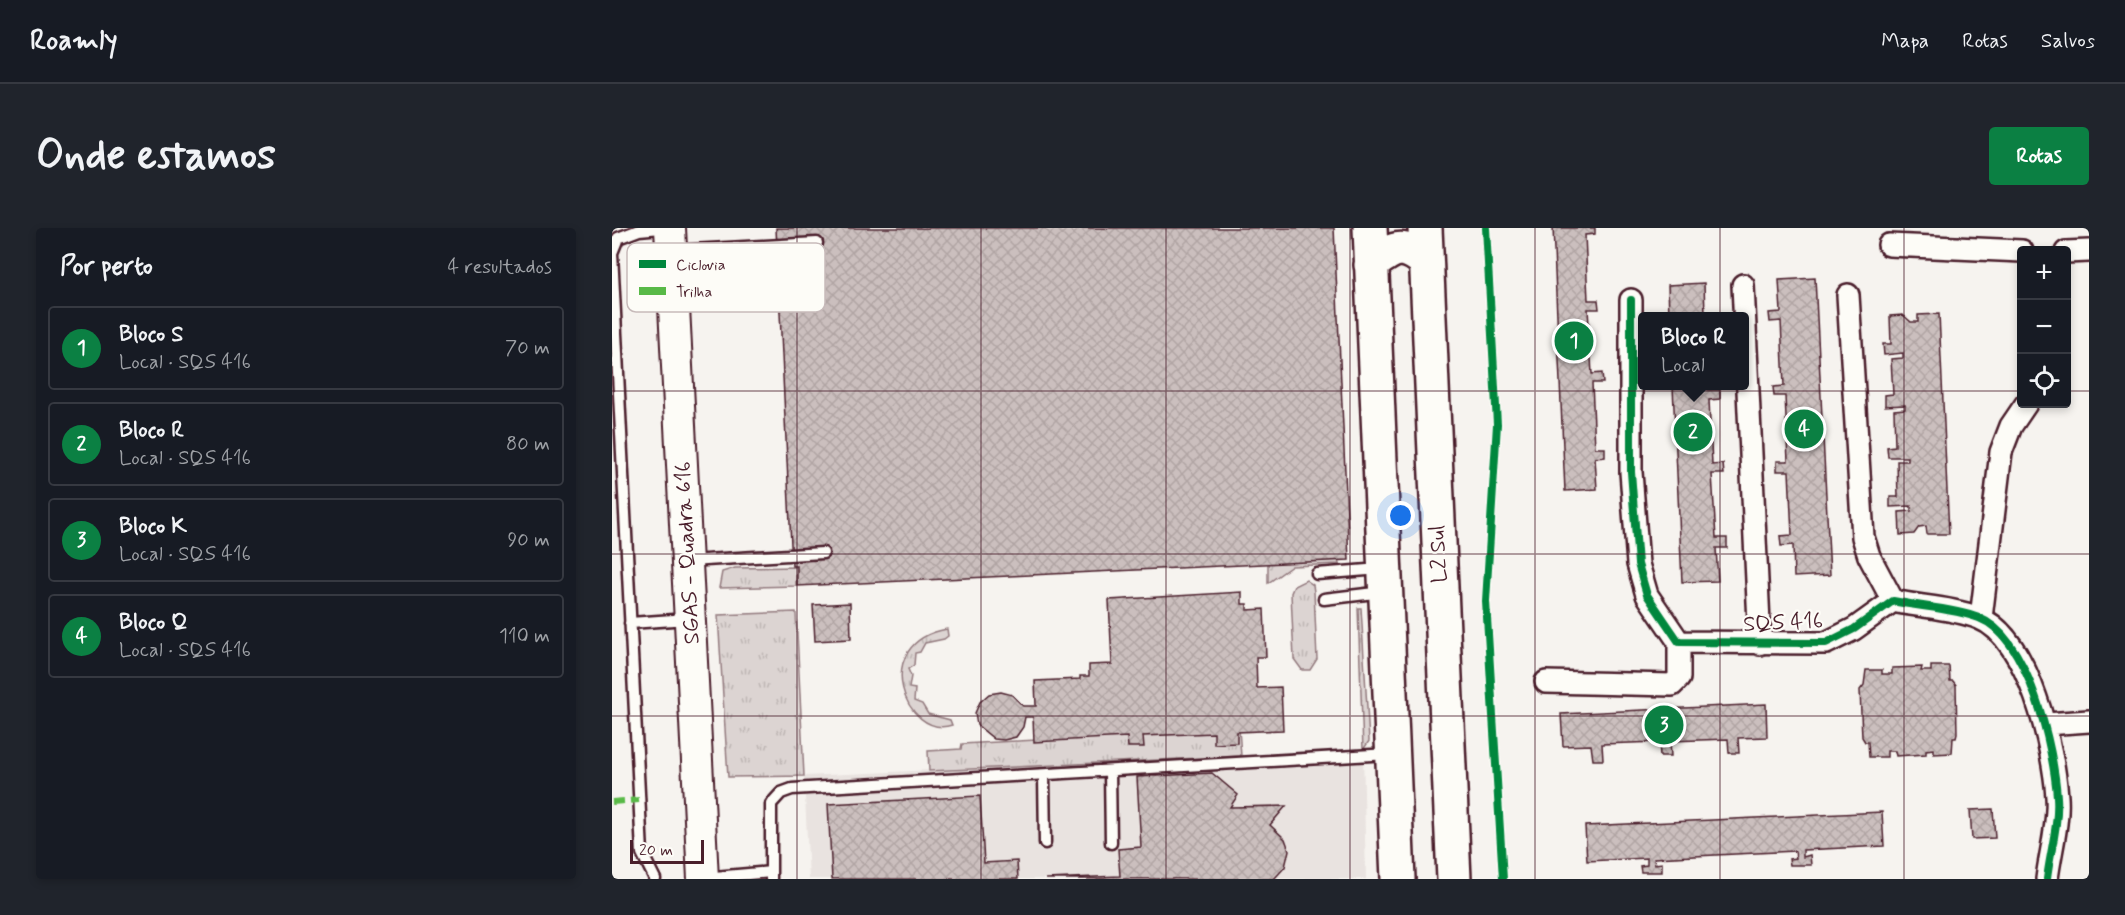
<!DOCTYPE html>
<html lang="pt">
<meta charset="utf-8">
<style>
:root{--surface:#171b24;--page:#20242c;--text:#f1f3f6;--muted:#9ea1a6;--line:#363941;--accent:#0b8043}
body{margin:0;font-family:Mynerve,sans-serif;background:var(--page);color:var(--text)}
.controls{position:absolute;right:18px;top:18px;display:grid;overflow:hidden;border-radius:6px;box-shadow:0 3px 9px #0003}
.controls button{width:54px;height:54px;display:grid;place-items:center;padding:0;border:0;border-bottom:2px solid var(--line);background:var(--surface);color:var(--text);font:30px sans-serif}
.scale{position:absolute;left:18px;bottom:15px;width:74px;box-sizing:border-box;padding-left:6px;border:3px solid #4a1f2b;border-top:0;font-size:16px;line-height:21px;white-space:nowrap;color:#4a1f2b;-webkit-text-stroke:4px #fdfcf7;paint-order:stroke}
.you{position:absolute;left:789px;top:288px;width:21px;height:21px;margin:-15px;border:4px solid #fff;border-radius:50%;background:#1a73e8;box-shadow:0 0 0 9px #1a73e833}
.badge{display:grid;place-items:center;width:39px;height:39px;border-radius:50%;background:var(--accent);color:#fff;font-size:20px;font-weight:700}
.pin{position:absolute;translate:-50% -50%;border:3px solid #fff;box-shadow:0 2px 6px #0006}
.popup{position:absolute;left:1026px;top:84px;width:111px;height:78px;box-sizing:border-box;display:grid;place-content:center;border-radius:6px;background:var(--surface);filter:drop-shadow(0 2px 4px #0005);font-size:20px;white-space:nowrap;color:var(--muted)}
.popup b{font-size:22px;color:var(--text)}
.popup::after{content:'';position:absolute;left:50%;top:100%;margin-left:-12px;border:12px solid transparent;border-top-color:var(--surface)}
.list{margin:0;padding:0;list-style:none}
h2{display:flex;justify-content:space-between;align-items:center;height:78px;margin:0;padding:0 24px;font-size:26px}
h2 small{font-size:20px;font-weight:400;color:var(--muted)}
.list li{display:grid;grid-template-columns:39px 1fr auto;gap:18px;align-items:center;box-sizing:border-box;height:84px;margin:0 12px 12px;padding:0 12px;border:2px solid var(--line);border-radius:6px}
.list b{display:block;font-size:22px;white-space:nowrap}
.list p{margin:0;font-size:20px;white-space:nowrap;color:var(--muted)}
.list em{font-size:20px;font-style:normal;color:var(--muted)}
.icon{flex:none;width:33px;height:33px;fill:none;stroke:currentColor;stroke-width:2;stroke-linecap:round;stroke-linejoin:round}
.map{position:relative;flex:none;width:1477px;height:651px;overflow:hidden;border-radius:6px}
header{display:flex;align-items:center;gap:36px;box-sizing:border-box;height:84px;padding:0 30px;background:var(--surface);border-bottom:2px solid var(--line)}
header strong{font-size:28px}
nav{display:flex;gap:33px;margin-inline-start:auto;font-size:21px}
.intro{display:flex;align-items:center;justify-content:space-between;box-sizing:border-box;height:144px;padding:0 36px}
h1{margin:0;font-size:42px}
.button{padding:15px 27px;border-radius:6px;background:var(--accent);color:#fff;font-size:21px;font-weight:700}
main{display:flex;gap:36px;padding:0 36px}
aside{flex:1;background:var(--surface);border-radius:6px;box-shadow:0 3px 9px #0003}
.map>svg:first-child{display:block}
.built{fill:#e9e3e0}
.grass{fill:url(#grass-tufts);stroke:#937a7e;stroke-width:1.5}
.building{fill:url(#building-cross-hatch);stroke:#4a1f2b;stroke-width:1.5}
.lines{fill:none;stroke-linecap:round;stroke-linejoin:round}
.lane-casing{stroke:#4a1f2b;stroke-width:15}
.street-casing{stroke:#4a1f2b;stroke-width:26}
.secondary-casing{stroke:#4a1f2b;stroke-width:34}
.primary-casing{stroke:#4a1f2b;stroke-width:38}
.lane{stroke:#fdfcf7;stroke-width:10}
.street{stroke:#fdfcf7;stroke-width:21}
.secondary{stroke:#fdfcf7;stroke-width:30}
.primary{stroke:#fdfcf7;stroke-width:33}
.quiet{stroke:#58b947;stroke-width:6;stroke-dasharray:12 6;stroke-linecap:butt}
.cycleway-casing{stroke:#fdfcf7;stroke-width:11}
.cycleway{stroke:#00873e;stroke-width:8}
.grid{fill:none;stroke:#4a1f2b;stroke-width:1.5;stroke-opacity:0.55}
.labels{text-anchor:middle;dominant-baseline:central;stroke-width:4.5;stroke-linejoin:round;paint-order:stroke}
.street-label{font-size:22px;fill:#4a1f2b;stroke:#fdfcf7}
.key{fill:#fdfcf7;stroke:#c7baba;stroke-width:1.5}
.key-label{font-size:16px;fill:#4a1f2b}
</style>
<header>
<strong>Roamly</strong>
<nav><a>Mapa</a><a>Rotas</a><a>Salvos</a></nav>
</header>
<div class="intro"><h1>Onde estamos</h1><a class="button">Rotas</a></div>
<main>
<aside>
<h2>Por perto<small>4 resultados</small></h2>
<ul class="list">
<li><span class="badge">1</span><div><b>Bloco S</b><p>Local · SQS 416</p></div><em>70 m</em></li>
<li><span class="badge">2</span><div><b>Bloco R</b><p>Local · SQS 416</p></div><em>80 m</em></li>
<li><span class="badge">3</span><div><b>Bloco K</b><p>Local · SQS 416</p></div><em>90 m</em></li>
<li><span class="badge">4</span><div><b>Bloco Q</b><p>Local · SQS 416</p></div><em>110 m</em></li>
</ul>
</aside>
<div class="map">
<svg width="1477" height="651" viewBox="0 0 1477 651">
<defs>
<pattern id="grass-tufts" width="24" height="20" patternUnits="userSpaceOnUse" patternTransform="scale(1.5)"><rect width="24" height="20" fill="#dcd4d2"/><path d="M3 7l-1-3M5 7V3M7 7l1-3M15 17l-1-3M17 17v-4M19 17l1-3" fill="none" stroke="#beb6b4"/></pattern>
<pattern id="building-cross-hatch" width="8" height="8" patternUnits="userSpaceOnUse" patternTransform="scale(1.5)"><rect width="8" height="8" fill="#cbbfbe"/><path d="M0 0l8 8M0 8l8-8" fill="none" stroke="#b0a4a3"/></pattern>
</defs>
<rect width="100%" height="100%" fill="#f6f3ef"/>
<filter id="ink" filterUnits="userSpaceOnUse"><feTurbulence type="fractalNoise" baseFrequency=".0167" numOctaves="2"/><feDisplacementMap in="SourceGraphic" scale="12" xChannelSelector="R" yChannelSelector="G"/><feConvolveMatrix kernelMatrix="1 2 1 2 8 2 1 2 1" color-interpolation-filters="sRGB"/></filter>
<g filter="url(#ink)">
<path class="built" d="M751,522L754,651H197L192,548Z"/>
<path class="grass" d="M726,331L727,336L680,338L656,355V334Z
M184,339V358L107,360L110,344L123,340Z
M694,352L701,357L702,364L705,431L698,442H690L682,431L679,365L682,358Z
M746,380H749L757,513L751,522Z
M184,384L192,548L116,549L106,387Z
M335,401L336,408L332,411L313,415L308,424L303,425L302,437L296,441L299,448L297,460L303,461L302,473L310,476L316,486L338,492L340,497C294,512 256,415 335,401Z
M627,501L629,528L317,543L316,523L349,521L350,516Z"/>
<path class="building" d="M164,0H722L737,332L185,358V338H180Z
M941,0H983V6L973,7L976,72H986L987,81H976L980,146L990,145L991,155H980L983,220H993V229L983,230L985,261L953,263Z
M1203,50L1218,347L1182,349L1181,317L1169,318L1168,308L1180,307L1177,243H1165V233H1176L1173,168H1162L1161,159L1172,158L1169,93L1158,94L1157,85L1169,84L1167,52Z
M1092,55L1093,87L1104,88H1057L1056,57Z
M1327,86L1337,306H1315L1314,298L1307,299L1302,306L1288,307L1287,284L1299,283V278L1278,279V269H1286L1285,233H1296V229H1276L1275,219L1283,218L1282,182L1293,181V177L1273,178V167L1281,166L1279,131L1291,130V125L1272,127L1271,116H1279L1278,88L1291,87L1299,94H1306V87Z
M1061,158H1096V162H1108V171L1097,172L1100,237L1111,236L1112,246H1100L1104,310H1115V320H1104L1106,353L1070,354Z
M630,364V376H635V382L652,381L654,429H644L645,460L669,459L671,502L625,504V515L602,516V505L531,508L532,519H516L515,509L422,514L421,489H413L411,499L404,509L392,512L382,511L365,497L363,485L368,474L377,466L389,464L400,467L411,478H424L423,453L468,451V448H477V437L500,436L497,372Z
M238,375L239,411L203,413L201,377Z
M1319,438H1337L1338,453H1341L1344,457L1345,506L1344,510H1341L1340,525L1322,526V521L1314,522V526L1284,528L1283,523H1275V529H1257L1256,514H1253L1250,509L1248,462L1252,457L1254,442H1270V446H1280V440L1310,439L1309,443H1319Z
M1154,476L1155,509L1126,510L1127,525H1117L1116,511L1058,513L1059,528H1048L1047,514L990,516L991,532H981L979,517L951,518L949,486Z
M600,545L626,567L618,579L674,578L658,597L673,611L677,622L673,639L662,651H434L508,648L506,621L529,619L525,549Z
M368,568L372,635L405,633L406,651H220L216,576Z
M1381,581L1383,610L1360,611L1358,582Z
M1270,584L1272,618L1191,622V629L1198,627L1199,637H1178L1177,631L1184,630L1183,623L1042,630L1043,636L1050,635V644H1029L1028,638L1035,637V630L975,633L973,598Z"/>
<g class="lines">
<defs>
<path id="lane" d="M61,23L205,15
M77,333L211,325
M705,346L768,341
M712,371L771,364
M18,395L76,391
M498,543L499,615
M432,547L433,615
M91,650L159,644
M43,651L30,625L0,25L6,10L27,2L49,0
M159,651V576L169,565L180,561L777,526"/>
<path id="street" d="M1277,17L1410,23
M1454,24L1477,23
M1131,57L1148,416
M1236,67L1251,309L1257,328L1281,373
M1019,72V244L1026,336L1035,367L1067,414L1214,415L1242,401L1281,373C1309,379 1341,380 1367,390C1417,409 1442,522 1445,569C1447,595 1438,625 1435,651
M1369,390L1389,224L1399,198L1414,176
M934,454L1060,457L1067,450V414
M1434,496L1477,493"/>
<path id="secondary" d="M58,0L91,651"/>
<path id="primary" d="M758,0L786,651
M813,0L842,651
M759,37C781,20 790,14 813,33"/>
</defs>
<use href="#lane" class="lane-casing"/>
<use href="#street" class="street-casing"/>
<use href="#secondary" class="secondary-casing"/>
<use href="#primary" class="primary-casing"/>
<use href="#lane" class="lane"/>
<use href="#street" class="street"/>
<use href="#secondary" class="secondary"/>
<use href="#primary" class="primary"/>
<path class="quiet" d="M0,574L27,572"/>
<defs>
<path id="cycleway" d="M874,0L885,196L874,373L891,651
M1019,72V244L1026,336L1035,367L1067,414L1214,415L1242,401L1281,373C1309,379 1341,380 1367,390C1417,409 1442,522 1445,569C1447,595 1438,625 1435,651"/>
</defs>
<use href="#cycleway" class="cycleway-casing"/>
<use href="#cycleway" class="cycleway"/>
</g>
</g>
<path class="grid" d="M185,0V651M369,0V651M554,0V651M738,0V651M923,0V651M1108,0V651M1292,0V651M0,163H1410M1454,163H1477M0,326H1477M0,488H1477"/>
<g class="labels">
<g class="street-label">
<text transform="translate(76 325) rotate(-93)">SGAS - Quadra 616</text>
<text transform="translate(827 326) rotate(-93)">L2 Sul</text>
<text transform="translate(1171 395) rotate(-3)">SQS 416</text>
</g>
</g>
<rect x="15" y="15" width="198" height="69" rx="9" class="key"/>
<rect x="27" y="32" width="27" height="8" fill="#00873e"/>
<rect x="27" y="59" width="27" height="8" fill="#58b947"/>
<g class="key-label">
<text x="64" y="42">Ciclovia</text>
<text x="64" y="69">Trilha</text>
</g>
</svg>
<div class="controls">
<button>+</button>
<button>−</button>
<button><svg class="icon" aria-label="locate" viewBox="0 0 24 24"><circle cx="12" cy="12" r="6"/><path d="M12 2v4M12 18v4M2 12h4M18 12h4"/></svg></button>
</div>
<div class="scale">20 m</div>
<div class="you"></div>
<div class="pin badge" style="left:962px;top:113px">1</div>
<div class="pin badge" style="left:1081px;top:204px">2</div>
<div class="popup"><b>Bloco R</b>Local</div>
<div class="pin badge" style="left:1052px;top:497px">3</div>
<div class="pin badge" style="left:1192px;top:201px">4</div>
</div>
</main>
